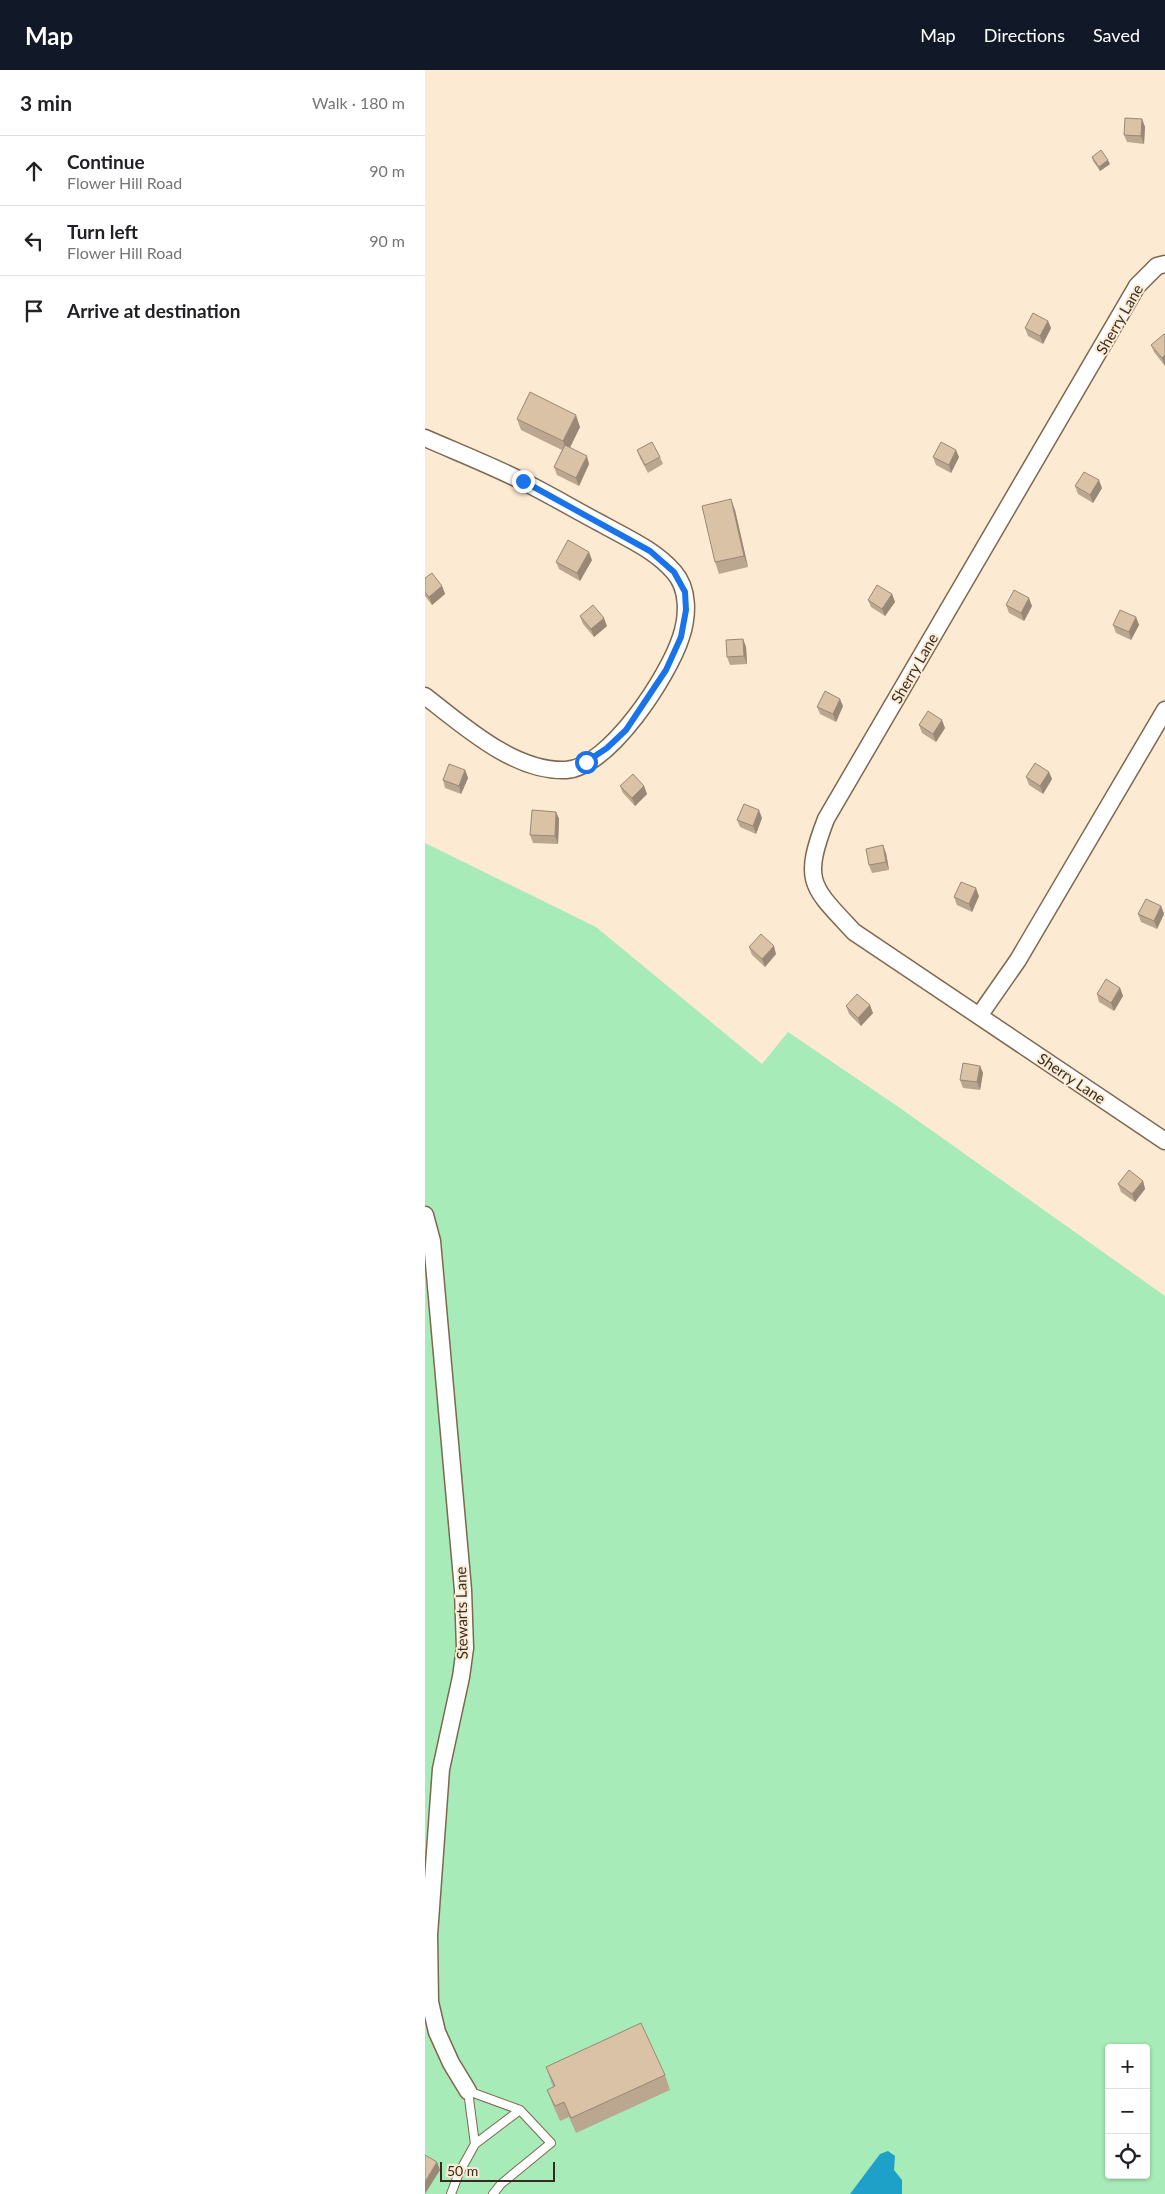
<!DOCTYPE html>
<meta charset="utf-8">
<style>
:root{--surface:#fff;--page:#f2f2f2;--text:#202124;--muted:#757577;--line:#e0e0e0;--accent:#111827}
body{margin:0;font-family:Lato,sans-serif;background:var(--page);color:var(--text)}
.controls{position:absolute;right:15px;bottom:15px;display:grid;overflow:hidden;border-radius:5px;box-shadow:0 1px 4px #0004}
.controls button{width:45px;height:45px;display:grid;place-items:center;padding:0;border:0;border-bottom:1px solid var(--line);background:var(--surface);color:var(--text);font:25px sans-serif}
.scale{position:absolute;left:15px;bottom:12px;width:115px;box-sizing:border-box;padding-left:5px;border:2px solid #352c21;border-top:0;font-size:14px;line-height:18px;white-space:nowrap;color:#352c21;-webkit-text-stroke:4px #fdead3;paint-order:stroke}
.stop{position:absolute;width:15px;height:15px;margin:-11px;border:4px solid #1a73e8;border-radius:50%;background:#fff}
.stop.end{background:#1a73e8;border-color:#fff;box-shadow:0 1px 5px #0008}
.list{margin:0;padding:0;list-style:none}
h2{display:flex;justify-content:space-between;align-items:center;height:65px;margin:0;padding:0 20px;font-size:21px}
h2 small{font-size:16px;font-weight:400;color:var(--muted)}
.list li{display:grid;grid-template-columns:32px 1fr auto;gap:15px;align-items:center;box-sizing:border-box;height:70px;padding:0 20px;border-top:1px solid var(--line)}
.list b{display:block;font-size:19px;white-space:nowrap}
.list p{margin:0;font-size:16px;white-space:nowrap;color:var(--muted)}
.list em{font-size:16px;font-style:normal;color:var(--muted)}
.icon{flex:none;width:28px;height:28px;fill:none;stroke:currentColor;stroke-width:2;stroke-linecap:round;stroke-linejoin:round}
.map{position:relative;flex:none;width:740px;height:2124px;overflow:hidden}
header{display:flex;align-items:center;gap:30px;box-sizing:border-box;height:70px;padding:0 25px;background:var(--accent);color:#fff}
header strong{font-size:24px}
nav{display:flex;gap:28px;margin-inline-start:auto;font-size:18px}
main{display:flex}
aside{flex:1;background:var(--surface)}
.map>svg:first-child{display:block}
.green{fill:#a6ebb8;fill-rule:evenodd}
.water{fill:#1ea1c9}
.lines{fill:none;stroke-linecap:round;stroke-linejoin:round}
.lane-casing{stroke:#7d684f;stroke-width:10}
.street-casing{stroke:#7d684f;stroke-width:19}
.lane{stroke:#fff;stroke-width:8}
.street{stroke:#fff;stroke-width:16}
.wall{fill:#bba790}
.shaded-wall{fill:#998875}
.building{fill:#dac2a7;stroke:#998875}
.route{stroke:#1a73e8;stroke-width:6}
.labels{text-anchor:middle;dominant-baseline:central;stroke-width:4;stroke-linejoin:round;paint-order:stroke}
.street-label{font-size:15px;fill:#352c21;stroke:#fdead3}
</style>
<header>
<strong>Map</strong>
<nav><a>Map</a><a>Directions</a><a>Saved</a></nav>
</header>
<main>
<aside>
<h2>3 min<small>Walk · 180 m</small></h2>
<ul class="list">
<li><svg class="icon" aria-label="ahead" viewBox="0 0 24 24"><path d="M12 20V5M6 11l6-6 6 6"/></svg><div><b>Continue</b><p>Flower Hill Road</p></div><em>90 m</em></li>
<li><svg class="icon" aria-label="left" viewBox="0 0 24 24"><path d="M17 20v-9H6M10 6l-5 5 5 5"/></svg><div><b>Turn left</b><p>Flower Hill Road</p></div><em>90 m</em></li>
<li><svg class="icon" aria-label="arrive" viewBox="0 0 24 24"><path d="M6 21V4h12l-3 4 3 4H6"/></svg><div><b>Arrive at destination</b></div></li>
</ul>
</aside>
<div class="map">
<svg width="740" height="2124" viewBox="0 0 740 2124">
<rect width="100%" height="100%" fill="#fdead3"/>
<path class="green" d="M0,773L171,857L337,994L363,962L475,1038L740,1226V2124H0ZM684,1978H721V2105H684Z"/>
<path class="water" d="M463,2081L470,2086L469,2100L477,2110V2124H425L455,2084Z"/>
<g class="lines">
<defs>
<path id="lane" d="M50,2074L95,2040
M26,2124L34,2103L50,2074L43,2021L95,2040L126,2073L76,2114L68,2124"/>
<path id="street" d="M740,194L732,196L712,216L401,749C377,812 386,816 429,862L740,1071
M0,368C32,382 65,395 97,411C124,424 150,440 177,454C202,468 230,480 249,502C264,519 263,546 256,567C244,605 185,697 141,700C89,702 39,656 0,626
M554,946L593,890L740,640
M0,1145L7,1171L38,1520L40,1578L36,1607L16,1699L4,1865L5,1932L12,1962L26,1993L43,2021"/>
</defs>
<use href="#lane" class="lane-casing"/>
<use href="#street" class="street-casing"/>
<use href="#lane" class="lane"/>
<use href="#street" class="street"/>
</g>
<path class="wall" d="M717,49L720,57L719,74L702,72L699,65Z
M667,87L685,94L675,101L668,91Z
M623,251L626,258L618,274L603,266L600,258Z
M740,265V296L729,282L726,275Z
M92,349L155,357L145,378L164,394L154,416L132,405L129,397L137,380L96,360Z
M212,380L235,387L238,394L223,403L215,388Z
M508,387H534L526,403L511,395Z
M650,416L677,418L668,433L653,424Z
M310,440L323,497L294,504L290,492Z
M167,490L155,511L134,499L131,492Z
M0,508L17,516L20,524L7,535L0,526Z
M467,524L470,532L460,546L446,537L443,530Z
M581,535L607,536L599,551L584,543Z
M155,546L182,556L169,567L158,554Z
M711,547L714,555L706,570L691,563L688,555Z
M318,569L321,577L322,594L305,595L302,587Z
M418,636L411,652L395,644L392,637Z
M494,655L520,658L511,672L497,663Z
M40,700L43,708L36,724L20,718L18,710Z
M624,702L627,709L618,724L604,715L601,707Z
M195,716H219L222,724L210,736L198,723Z
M131,742L134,749L133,774L108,773L105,765Z
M337,748L331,764L315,757L312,750Z
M461,783L464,800L447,803L444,795Z
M554,826L547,842L532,835L529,827Z
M736,836L739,844L732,859L716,852L713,844Z
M324,877L351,884L340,897L327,885Z
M695,918L698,926L689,941L674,932L672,924Z
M421,936L448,943L436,956L424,944Z
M555,996L558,1003L555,1020L538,1018L535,1010Z
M718,1111L720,1119L710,1132L696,1122L693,1114Z
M121,1997L240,2005L245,2020L151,2063L144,2047L135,2051L128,2035L122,2020L128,2017Z"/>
<path class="shaded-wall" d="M717,49L720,57L719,74L716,66Z
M683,90L685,94L675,101L674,97Z
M623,251L626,258L618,274L615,266Z
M740,285V296L737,288Z
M151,345L155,357L142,383L138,371Z
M531,380L534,387L526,403L524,395Z
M162,386L164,394L154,416L151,408Z
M674,410L677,418L668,433L665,425Z
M306,429L310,440L323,497L319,486Z
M164,482L167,490L155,511L152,503Z
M17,516L20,524L7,535L4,527Z
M467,524L470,532L460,546L457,539Z
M604,528L607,536L599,551L596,543Z
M711,547L714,555L706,570L704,562Z
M179,548L182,556L169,567L166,559Z
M318,569L321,577L322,594L319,586Z
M415,629L418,636L411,652L408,644Z
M517,650L520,658L511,672L508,664Z
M40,700L43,708L36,724L34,716Z
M624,702L627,709L618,724L615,716Z
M219,716L222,724L210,736L207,728Z
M334,740L337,748L331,764L328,756Z
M131,742L134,749L133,774L130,766Z
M458,775L461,783L464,800L461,792Z
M551,818L554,826L547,842L544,834Z
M736,836L739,844L732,859L729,851Z
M349,876L351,884L340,897L337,889Z
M695,918L698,926L689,941L686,933Z
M445,935L448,943L436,956L433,948Z
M555,996L558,1003L555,1020L552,1012Z
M718,1111L720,1119L710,1132L707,1124Z
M12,2092L15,2100L0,2124V2112Z"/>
<path class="building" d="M700,48L717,49L716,66L699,65Z
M676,80L683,90L674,97L667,87Z
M608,243L623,251L615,266L600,258Z
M739,264L740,265V285L737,288L726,275Z
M105,322L151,345L138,371L92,349Z
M227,372L235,387L220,395L212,380Z
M516,372L531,380L524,395L508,387Z
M140,375L162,386L151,408L129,397Z
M659,402L674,410L665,425L650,416Z
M306,429L319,486L290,492L277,436Z
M143,470L164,482L152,503L131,492Z
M7,503L17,516L4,527L0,522V508Z
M452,515L467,524L457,539L443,530Z
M589,520L604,528L596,543L581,535Z
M168,535L179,548L166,559L155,546Z
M695,540L711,547L704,562L688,555Z
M318,569L319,586L302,587L301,570Z
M400,621L415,629L408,644L392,637Z
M503,641L517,650L508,664L494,655Z
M610,693L624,702L615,716L601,707Z
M24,694L40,700L34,716L18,710Z
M208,704L219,716L207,728L195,716Z
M319,734L334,740L328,756L312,750Z
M107,740L131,742L130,766L105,765Z
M458,775L461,792L444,795L441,779Z
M536,812L551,818L544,834L529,827Z
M721,829L736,836L729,851L713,844Z
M336,864L349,876L337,889L324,877Z
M681,909L695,918L686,933L672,924Z
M432,924L445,935L433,948L421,936Z
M538,993L555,996L552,1012L535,1010Z
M704,1100L718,1111L707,1124L693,1114Z
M216,1953L240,2005L146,2048L139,2032L130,2036L122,2020L130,2016L121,1997Z
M0,2085L12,2092L0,2112Z"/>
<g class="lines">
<path class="route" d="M98,411L225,481L249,502L260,522L261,540L256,567L241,600L201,660L182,678L161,692"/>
</g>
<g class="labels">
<g class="street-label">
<text transform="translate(694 249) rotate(-60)">Sherry Lane</text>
<text transform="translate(489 598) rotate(-60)">Sherry Lane</text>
<text transform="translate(647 1008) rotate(34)">Sherry Lane</text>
<text transform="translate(36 1543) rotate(-91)">Stewarts Lane</text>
</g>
</g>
</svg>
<div class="controls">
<button>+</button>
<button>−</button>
<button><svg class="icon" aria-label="locate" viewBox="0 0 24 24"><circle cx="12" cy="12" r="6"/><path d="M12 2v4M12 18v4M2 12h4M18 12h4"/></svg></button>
</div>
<div class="scale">50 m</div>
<div class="stop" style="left:161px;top:692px"></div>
<div class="stop end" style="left:98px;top:411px"></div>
</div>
</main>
